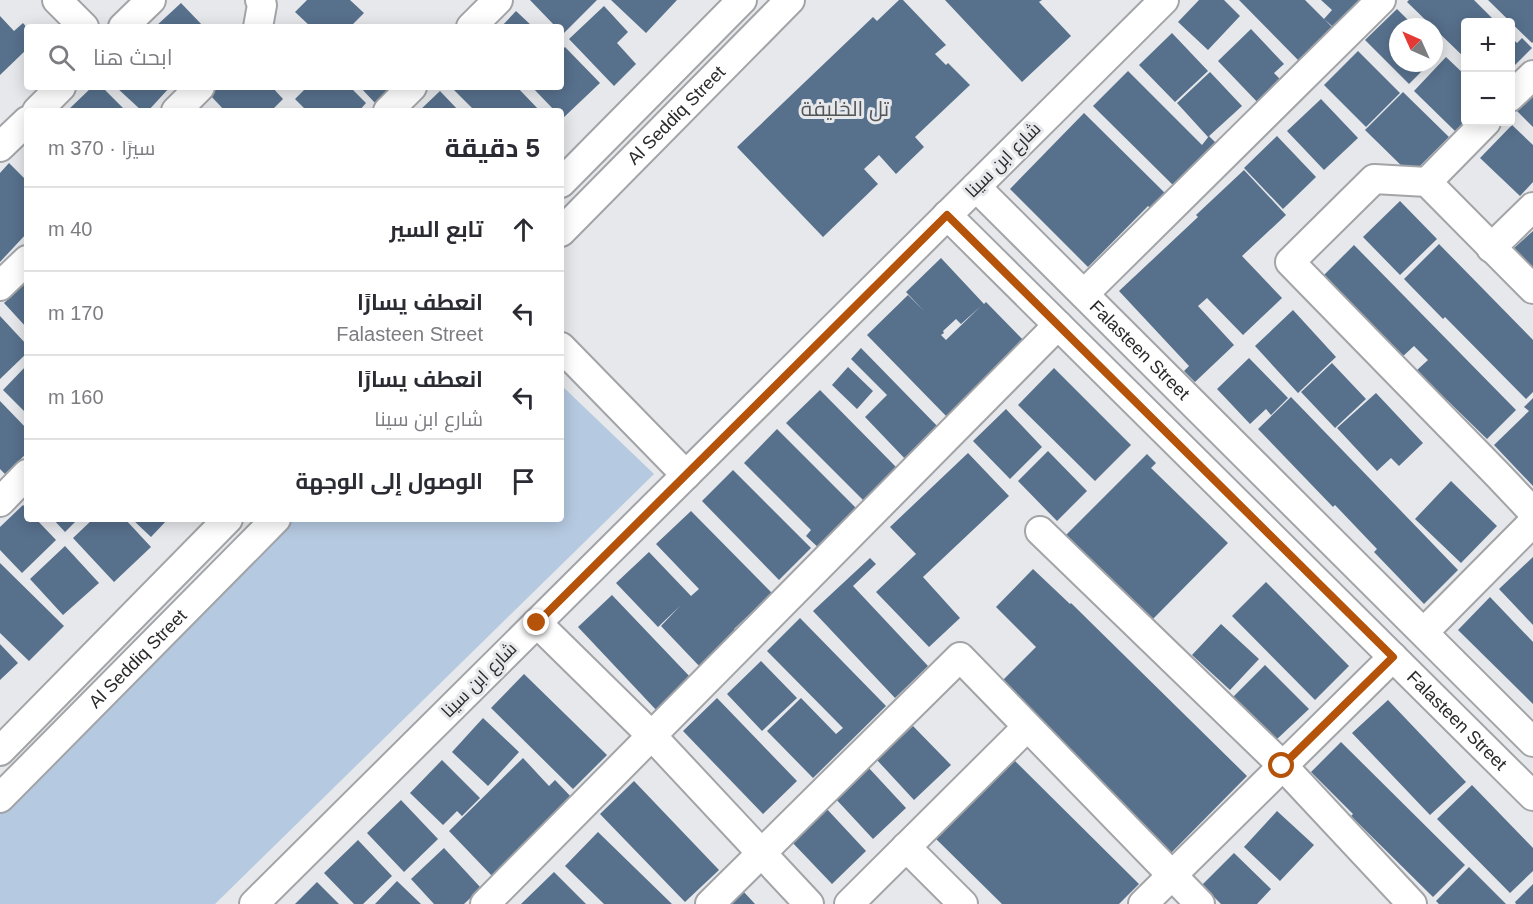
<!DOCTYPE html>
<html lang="ar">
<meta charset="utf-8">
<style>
:root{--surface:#fff;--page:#f2f2f3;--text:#2b2b33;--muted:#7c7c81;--line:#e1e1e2}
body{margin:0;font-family:Helvetica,Cairo,sans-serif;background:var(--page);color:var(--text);direction:rtl}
.controls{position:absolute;right:18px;top:18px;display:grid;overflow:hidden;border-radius:6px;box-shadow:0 3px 15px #0003}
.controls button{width:54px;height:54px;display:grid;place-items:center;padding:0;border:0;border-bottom:2px solid var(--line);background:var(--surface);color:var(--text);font:30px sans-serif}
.compass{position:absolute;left:1389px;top:18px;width:54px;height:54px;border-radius:50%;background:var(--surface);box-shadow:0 3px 15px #0003;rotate:315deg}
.stop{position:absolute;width:18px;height:18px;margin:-14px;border:4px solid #b45309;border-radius:50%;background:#fff}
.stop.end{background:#b45309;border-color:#fff;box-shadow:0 2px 6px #0008}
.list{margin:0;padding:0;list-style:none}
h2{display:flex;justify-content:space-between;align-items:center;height:78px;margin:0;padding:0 24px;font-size:26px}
h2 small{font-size:20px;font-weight:400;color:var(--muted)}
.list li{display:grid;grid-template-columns:39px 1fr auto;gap:18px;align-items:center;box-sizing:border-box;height:84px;padding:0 24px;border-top:2px solid var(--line)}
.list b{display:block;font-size:22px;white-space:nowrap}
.list p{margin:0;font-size:20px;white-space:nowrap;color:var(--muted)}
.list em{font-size:20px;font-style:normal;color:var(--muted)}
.icon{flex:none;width:33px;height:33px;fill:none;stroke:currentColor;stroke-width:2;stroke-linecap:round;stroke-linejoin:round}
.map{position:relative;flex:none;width:1533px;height:904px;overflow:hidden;direction:ltr}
.search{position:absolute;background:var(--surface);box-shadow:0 3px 15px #0003;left:24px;top:24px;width:540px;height:66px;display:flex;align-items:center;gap:15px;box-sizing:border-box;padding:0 21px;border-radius:6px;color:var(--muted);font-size:22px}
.panel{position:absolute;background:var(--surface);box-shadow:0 3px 15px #0003;left:24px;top:108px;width:540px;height:414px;border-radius:6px;direction:rtl}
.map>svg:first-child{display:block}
.green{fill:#b5c9e0}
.building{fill:#57708c;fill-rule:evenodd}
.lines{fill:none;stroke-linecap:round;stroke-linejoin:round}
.street-casing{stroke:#a2a4a7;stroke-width:32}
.street{stroke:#fff;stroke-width:28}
.route{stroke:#b45309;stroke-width:8}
.labels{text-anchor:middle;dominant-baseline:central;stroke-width:6;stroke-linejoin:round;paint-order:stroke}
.street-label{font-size:18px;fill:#2a2a2b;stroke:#e6e8eb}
.quarter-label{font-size:21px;fill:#535557;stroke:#e6e8eb}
</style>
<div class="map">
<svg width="1533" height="904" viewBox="0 0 1533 904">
<rect width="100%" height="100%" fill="#e6e8eb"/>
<path class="green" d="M561,385L654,474L215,904H0V798L276,519H561Z"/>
<path class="building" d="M307,0H350L364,13L350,27H311L295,12Z
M530,0H597L563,34L561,32V27H556Z
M611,0H677L646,33Z
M899,0H903L946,45L935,54L946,65L948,63L970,85L915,137L924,147L896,174L879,155L864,169L878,184L823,237L737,147L873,17L877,21Z
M945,0H1042L1039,2L1071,36L1022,82Z
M1199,0H1224L1240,16L1208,50L1178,22Z
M1239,0H1305L1334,29L1300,62Z
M1321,0H1371L1340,33L1324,19L1332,10Z
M1409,0H1474L1496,22H1466V59L1407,2Z
M1488,0H1533V42L1532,43Z
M181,3L204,27H155Z
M604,6L628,32L617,43L636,64L614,86L569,39Z
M1397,9L1415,27H1398V63H1430L1409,84L1365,40Z
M516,11L533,27H501Z
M0,16L14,31L23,23L27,28V49L0,75Z
M1251,29L1284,64L1274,73L1285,84L1262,107L1218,61Z
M1172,33L1208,71L1175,102L1139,65Z
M1510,36L1517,43L1522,38L1532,48L1510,70Z
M565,47L600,83L562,119L561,118V111H555L532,87H561V51Z
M1358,51L1400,93L1366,127L1324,85Z
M1446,57L1466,76V120L1455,131L1414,91Z
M1128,71L1202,145L1209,136L1222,149L1180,192L1093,106Z
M1210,72L1242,106L1208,137L1177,103Z
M92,87H102L126,111H67Z
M116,87H170L148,111H142Z
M218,87H272L283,99L271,111H225L210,95Z
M307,87H350L366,103L359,111H307L295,99Z
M360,87H394L376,104Z
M451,87H517L540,111H475Z
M440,91L459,111H419Z
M1403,92L1449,137L1411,175L1365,130Z
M1533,96V127L1517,111Z
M1321,99L1358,138L1324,170L1287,131Z
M1084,113L1172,200L1157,215L1148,206L1088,267L1010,189Z
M1512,125L1533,145V182L1520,196L1480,158Z
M1277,136L1316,177L1283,209L1244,168Z
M9,163L27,181V233L0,262V173Z
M1244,170L1286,215L1242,256L1282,298L1243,335L1207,298L1198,306L1234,345L1195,382L1184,371L1189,366L1119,291L1198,217L1196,215Z
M1400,201L1437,239L1400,275L1363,237Z
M1533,231V271L1513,249Z
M1439,244L1533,340V392L1526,399L1445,317L1443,319L1404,279Z
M1354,245L1516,410L1487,439L1447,400L1446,401L1416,371L1428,360L1414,346L1401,358L1322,277Z
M941,258L984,304L986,302L1030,347L948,418L867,335L908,295L924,311L906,292ZM981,306L946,340L941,335L944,333L943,331L956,319L961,324Z
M27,282V328L4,303Z
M1293,310L1336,357L1298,393L1255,346Z
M0,316L27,345V353L0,379Z
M861,348L942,431L909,463L865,417L887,395L851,359Z
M1249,358L1288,398L1271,415L1266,409L1250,424L1217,389Z
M1332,363L1366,399L1335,428L1301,392Z
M27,365V414L3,390Z
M848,367L873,391L857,409L832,385Z
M1054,368L1131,445L1095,481L1018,405Z
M820,390L896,467L863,500L786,423Z
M1376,393L1423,443L1399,466L1391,458L1377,471L1337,428Z
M1291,397L1458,570L1424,604L1374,552L1377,549L1335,505L1333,507L1258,429Z
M1533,398V486L1494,445L1529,411L1524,407Z
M0,401L27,429V453L5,474L0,469Z
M1006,409L1042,447L1010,479L973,441Z
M777,429L860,512L822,551L806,536L811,530L744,463Z
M1048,451L1087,491L1057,521L1018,481Z
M968,453L1009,496L923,577L960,618L929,647L876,592L916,554L890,527Z
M1147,454L1156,463L1151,468L1228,543L1152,620L1066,535Z
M733,470L811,548L779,580L702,501Z
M1451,481L1497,526L1461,563L1415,519Z
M23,505L27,509V519H36L56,540L22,573L0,550V527Z
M691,511L772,593L734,629L739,634L702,669L661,626L680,606L658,627L616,583L649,552L691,596L699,589L656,544Z
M53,519H78L65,532Z
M93,519H125L151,547L114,582L73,538Z
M132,519H168L151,537Z
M65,546L99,583L63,615L30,579Z
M1533,557V625L1499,589Z
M870,558L876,564L853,586L928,666L895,698L813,611Z
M0,563L64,626L29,661L0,633Z
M1033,569L1070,604L1071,603L1247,776L1171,853L999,684L1036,647L996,607Z
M1266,582L1349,666L1315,700L1232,616Z
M612,595L693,680L659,713L578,627Z
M1490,597L1533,642V704L1458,630Z
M800,618L886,706L813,778L767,731L801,698L836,734L843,728L767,651Z
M1221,624L1259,659L1230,690L1192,655Z
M0,644L18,663L0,680Z
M761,661L797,698L762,731L727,694Z
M1265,665L1309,709L1276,740L1233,697Z
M524,674L607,755L573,789L491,708Z
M717,698L797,781L763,814L683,731Z
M1388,700L1466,782L1430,815L1352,733Z
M483,718L519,752L488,786L452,752Z
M913,726L951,765L914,800L877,760Z
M1341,742L1465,865L1433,897L1351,816L1353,814L1311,772Z
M1010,756L1139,884L1119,904H1002L931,834Z
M523,758L549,786L555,780L574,800L493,877L449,831Z
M442,760L480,798L462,816L457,811L443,825L410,793Z
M867,766L906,808L873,839L834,797Z
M634,781L719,870L685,902L600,814Z
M1472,785L1533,848V871L1510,893L1437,819Z
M401,800L438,839L404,872L367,833Z
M825,807L866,851L832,884L790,840Z
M1277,811L1314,845L1280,881L1244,847Z
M598,832L672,904H604L565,866Z
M358,840L392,876L363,904H354L324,873Z
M444,848L481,888L464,904H434L411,879Z
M1234,853L1271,889L1257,904H1221L1202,885Z
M1469,867L1506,904H1439L1436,901Z
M554,872L586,904H521Z
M397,881L421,904H375Z
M317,882L339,904H295Z
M1533,884V904H1516L1515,902Z
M743,891L755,904H730Z"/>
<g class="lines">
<defs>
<g id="street">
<path d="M57,0L84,27"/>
<path d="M123,27L151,0"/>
<path d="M258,27L262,5L260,0"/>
<path d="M471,27L498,0"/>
<path d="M1510,97L1533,75"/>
<path d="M37,111L61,87"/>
<path d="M176,111L200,87"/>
<path d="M388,111L412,87"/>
<path d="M0,147L27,121"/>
<path d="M1427,182L1486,122"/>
<path d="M561,183L742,0"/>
<path id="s1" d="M976,187L1533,742"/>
<path id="s2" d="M947,215L1533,796"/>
<path id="s3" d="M561,232L790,0"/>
<path d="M1491,248L1533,207"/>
<path d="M0,286L27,260"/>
<path d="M1533,289L1427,182L1374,179L1290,262L1497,474L1533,512"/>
<path d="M1084,294L1381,0"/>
<path d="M561,347L686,475"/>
<path d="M0,502L27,474"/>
<path d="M1040,531L1283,766L1412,904"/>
<path d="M537,623L652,736L809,904"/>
<path d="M1424,632L1533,522"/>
<path d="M0,751L228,519"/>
<path id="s4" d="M0,798L276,519"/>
<path d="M906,847L963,904"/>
<path d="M254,904L1164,0"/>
<path d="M485,904L1058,325"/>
<path d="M710,904L960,657L1200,904"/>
<path d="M849,904L1027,727"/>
<path d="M1143,904L1393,657"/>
</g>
</defs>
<use href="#street" class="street-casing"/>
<use href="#street" class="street"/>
</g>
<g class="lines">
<path class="route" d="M537,623L947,215L1393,657L1282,766"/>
</g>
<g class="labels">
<g class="street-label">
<text stroke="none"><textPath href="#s3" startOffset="164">Al Seddiq Street</textPath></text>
<text transform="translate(1003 160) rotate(-45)">شارع ابن سينا</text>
<text stroke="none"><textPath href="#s1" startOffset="231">Falasteen Street</textPath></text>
<text stroke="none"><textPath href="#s4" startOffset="196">Al Seddiq Street</textPath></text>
<text transform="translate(479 680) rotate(-45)">شارع ابن سينا</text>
<text stroke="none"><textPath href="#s2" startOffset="718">Falasteen Street</textPath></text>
</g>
<g class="quarter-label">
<text x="845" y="108">تل الخليفة</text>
</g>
</g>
</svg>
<div class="controls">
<button>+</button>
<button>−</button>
</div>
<svg class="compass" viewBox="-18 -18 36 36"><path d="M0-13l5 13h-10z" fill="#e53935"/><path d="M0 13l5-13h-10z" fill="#7c7c81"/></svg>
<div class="stop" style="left:1282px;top:766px"></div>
<div class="stop end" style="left:537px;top:623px"></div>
<div class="search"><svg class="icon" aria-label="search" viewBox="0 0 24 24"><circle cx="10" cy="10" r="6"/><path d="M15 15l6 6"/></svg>ابحث هنا</div>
<section class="panel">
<h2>5 دقيقة<small>سيرًا · 370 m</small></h2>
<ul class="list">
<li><svg class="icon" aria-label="ahead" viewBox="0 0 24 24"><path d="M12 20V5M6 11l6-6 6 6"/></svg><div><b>تابع السير</b></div><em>40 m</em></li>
<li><svg class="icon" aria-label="left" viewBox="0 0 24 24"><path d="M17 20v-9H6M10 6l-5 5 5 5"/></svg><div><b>انعطف يسارًا</b><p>Falasteen Street</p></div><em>170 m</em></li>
<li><svg class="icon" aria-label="left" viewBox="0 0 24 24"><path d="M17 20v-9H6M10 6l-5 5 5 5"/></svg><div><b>انعطف يسارًا</b><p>شارع ابن سينا</p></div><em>160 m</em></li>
<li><svg class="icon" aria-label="arrive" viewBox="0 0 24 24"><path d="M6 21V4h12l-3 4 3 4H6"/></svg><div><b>الوصول إلى الوجهة</b></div></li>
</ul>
</section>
</div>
